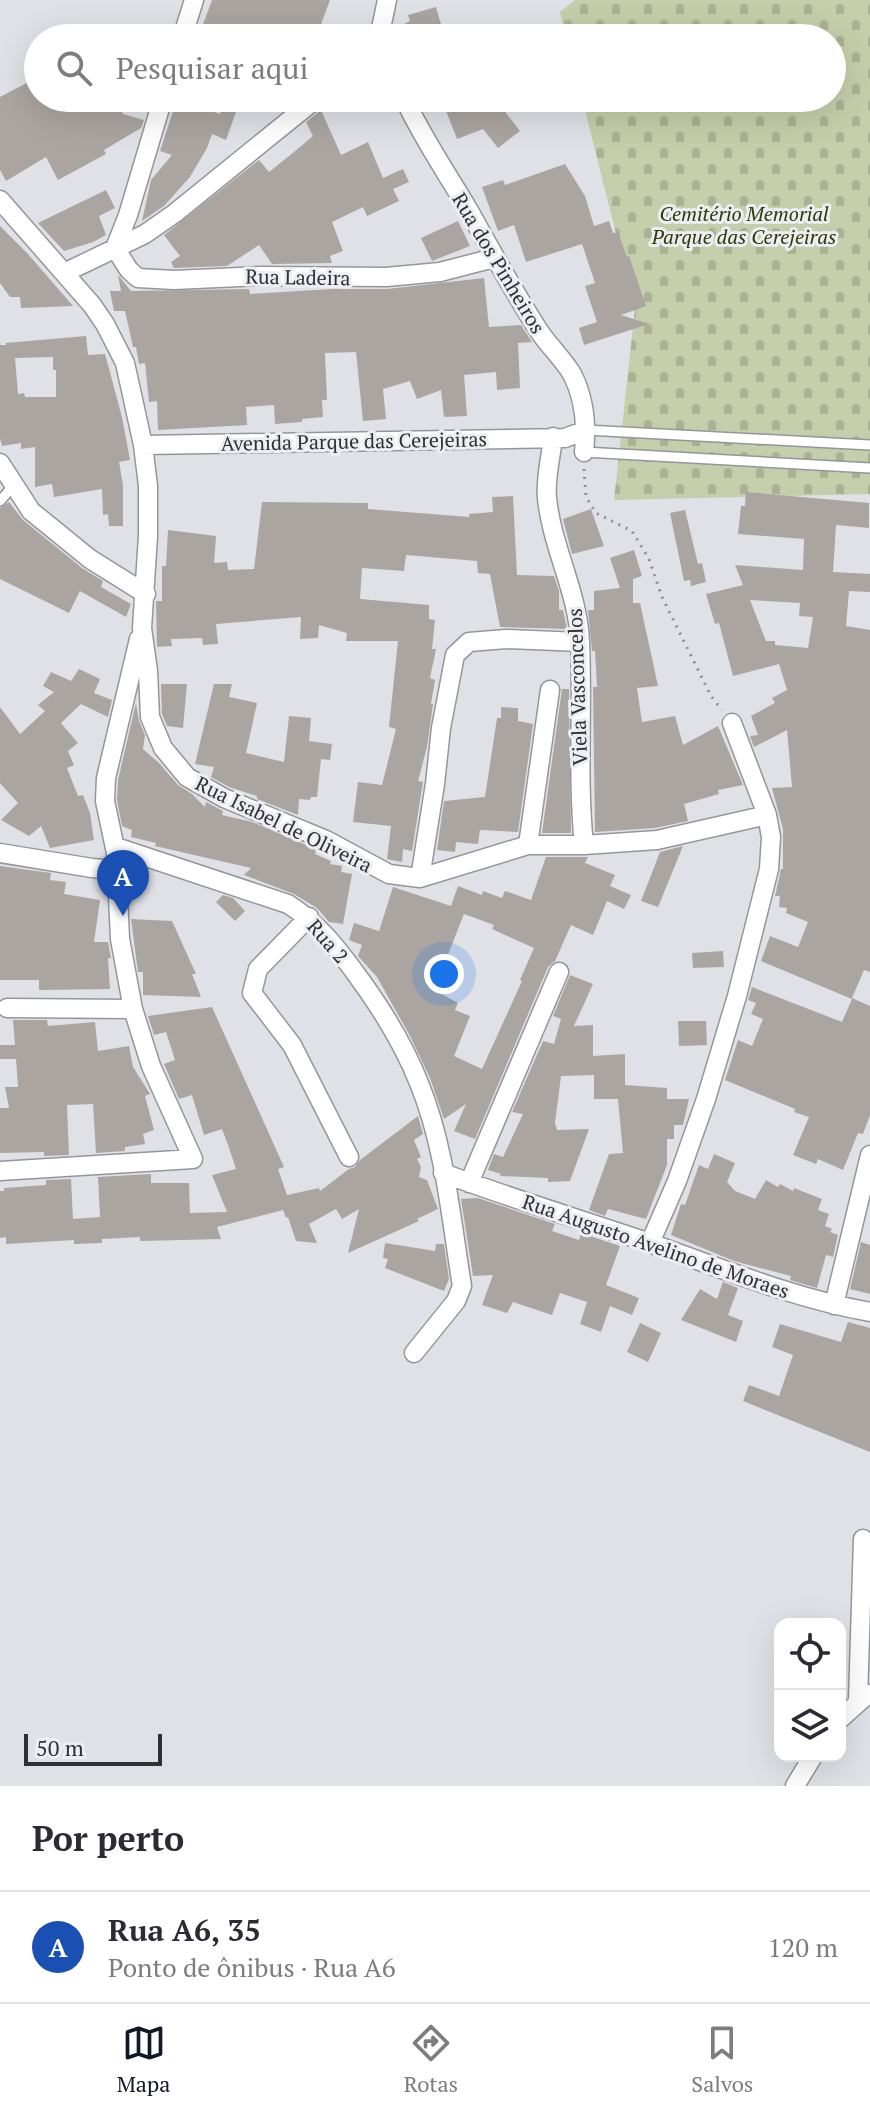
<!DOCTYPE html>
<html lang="pt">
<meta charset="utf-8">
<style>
:root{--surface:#fff;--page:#f2f2f3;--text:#2b2b33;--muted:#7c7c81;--line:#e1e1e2;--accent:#111827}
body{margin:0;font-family:"PT Serif",serif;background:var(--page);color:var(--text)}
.controls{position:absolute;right:24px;bottom:24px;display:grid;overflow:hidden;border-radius:16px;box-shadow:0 8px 32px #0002}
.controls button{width:72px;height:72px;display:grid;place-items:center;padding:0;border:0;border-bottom:2px solid var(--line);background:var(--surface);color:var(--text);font:40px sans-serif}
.scale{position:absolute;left:24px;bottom:20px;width:138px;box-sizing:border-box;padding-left:8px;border:4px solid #303133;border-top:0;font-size:22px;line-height:28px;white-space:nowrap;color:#303133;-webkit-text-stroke:6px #eceef4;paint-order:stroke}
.you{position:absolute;left:444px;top:974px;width:28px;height:28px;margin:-20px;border:6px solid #fff;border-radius:50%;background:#1a73e8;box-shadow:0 0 0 12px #1a73e833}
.badge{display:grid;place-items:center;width:52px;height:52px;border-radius:50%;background:var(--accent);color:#fff;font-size:26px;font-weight:700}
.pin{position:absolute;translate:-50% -66px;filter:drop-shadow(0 2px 4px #0008)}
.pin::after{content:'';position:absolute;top:42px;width:28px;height:24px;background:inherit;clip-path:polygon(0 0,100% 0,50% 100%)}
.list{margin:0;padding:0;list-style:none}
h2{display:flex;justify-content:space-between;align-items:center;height:104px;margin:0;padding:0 32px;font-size:34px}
h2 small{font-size:26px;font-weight:400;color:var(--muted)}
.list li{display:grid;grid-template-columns:52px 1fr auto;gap:24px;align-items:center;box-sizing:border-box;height:112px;padding:0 32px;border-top:2px solid var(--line)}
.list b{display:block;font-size:30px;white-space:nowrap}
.list p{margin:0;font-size:26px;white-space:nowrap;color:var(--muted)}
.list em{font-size:26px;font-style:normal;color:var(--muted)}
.icon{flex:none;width:44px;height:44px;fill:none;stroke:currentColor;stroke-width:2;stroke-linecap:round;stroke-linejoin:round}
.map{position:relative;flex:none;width:870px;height:1786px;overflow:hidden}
.search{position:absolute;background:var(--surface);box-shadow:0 8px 32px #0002;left:24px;right:24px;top:24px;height:88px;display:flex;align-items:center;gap:20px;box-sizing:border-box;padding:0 28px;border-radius:44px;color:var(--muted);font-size:30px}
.sheet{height:216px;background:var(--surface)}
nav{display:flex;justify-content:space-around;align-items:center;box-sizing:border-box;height:112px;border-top:2px solid var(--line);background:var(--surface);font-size:22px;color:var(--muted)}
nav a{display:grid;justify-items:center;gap:4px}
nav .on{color:var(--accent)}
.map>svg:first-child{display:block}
.cemetery{fill:url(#cemetery-stones)}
.building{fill:#aaa5a1;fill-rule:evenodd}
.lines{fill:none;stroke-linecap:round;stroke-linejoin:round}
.service-casing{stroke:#94969c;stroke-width:12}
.minor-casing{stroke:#94969c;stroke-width:21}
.path{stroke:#8d8f93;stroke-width:3;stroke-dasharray:2 6;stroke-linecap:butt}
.service{stroke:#fff;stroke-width:9}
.minor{stroke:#fff;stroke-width:18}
.labels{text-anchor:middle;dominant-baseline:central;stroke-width:6;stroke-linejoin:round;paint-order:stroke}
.park-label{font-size:20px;font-style:italic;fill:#313905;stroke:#eceef4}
.street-label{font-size:20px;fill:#303133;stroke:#eceef4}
</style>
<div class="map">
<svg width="870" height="1786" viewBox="0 0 870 1786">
<defs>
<pattern id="cemetery-stones" width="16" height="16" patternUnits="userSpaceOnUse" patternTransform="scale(2)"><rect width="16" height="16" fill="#c5ceaa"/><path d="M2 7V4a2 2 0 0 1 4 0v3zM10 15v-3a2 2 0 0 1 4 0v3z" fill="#aab193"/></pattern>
</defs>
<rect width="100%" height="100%" fill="#dfe1e6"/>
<path class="cemetery" d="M575,0H870V494L614,500L635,309L582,98H832V38H566L560,12Z"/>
<path class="building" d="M212,0H330L316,38H198Z
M436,7L445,38H409L404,24L410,21L408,15Z
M38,77V98H117L123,114L144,120L141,128L104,150L106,154L58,180L46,157L6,181L0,170V97Z
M226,98H241L226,140L212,134L207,148L190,177L164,206L142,221L151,180L172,155L160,151L177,99L220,114Z
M441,98H500L506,113L520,131L498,148L483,129L457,139Z
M321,110L341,155L368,142L383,178L403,169L409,182L393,189L399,201L367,216L363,207L332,222L343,251L330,256L332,263L272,264L259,245L227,266L174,268L171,262L180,256L164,235L259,160L269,172L294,152L313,136L306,122Z
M565,164L585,196L594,226L609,221L613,233L618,232L627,257L629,256L646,306L621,315L649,324L584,345L579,328L597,322L585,286L595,283L582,244L526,262L514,225L498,231L482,187L503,180L505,185Z
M106,190L115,208L99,216L106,235L93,242L64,251L38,223Z
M458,221L470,246L432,261L421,238Z
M0,226L28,254L73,306L21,308L20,297H10L0,283Z
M118,275L131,291L249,289L250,294L332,289H387L484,278L489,327L521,325L532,342L518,343L520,388L497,390L496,372L464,375L467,416L444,417L441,390L417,399L410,381L383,389L386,419L363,421L356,352L325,353L327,400H322L323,417L302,419V422L275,424L274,405L246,407L247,425L158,430L157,401L149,402L145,363L139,364L136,347H133L125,311H114L110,291H121Z
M86,336L88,355L105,354L122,417L130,460L119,462L123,485V526H109L108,514L103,515L102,489L54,497L52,484L35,487V447L21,449V443L2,446L0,438V345H6V343ZM53,357V370H56V397H25L24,393L18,394L15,358Z
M746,492L869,503V528L836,525L833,572L870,574V592L849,591L846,626L870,630V972L864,970L852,998L870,1006V1115L863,1134L858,1133L843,1170L818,1159L816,1164L793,1155L809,1117L794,1112L795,1109L725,1080L738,1040L752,1046L763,1019L751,1014L756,1003L748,1000L752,987L842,1022L852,999L761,961L770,936L798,947L808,922L786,913L787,908L779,907L780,896H775L781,869H783V829L772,788L792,787L787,730L754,747L750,736L758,735L751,716L775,703L772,698L787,690L779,664L733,676L719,623L715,624L706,594L743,585L735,565L803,570L804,539L738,534L741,506H745ZM750,600L800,603L799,616L813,617L808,648L775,645V641H766Z
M513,496L517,575L554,576L559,591V610H563L567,629L500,627L490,574L478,573L477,561L406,555L404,571L362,568L360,599L429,605V619L435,620L432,649H436L430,678L435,680L431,704H433L427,747L418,781L423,782L412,851L403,849L402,862L387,859L391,826L353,822L358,782L382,785L396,729L389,727L398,641H346L347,633L319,625L318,638L300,639L301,617L216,624L218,644L203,645L202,638L171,639L172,646L157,647L156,601H162V566H166L168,530L216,536L214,563L227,562L228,570L254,569L262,502L368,503V509L469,517V514L493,512L492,497Z
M9,502L23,520L82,568L103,581L101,587L131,604L126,617L80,591L69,613L0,579V508Z
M591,509L604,546L572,554L563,519Z
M685,510L698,564L702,563L706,582L691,586L690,580L684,581L670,513Z
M634,550L642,576L633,579V603H640L658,686L637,688L642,722L675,716L683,745L718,726L743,785L718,790L719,794L684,804L688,821L655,828L595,832L593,687H597L595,651H592L588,610H594V591L620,588L610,558Z
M79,669L100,679L94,693L112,700L108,717L81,704L61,723L78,743L68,751L74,765L67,768L78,796L83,795L90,813L94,840L50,848L41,826L29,836L1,820L18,803L0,783V707L20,734L45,711L38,705L54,692L43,686L51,672L71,681Z
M161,684H187L183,728L167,726L162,714Z
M214,684H232L229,697L257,703L246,753L284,762L289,716L311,718L309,741L332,744L330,760L321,759L317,797H311L310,800L299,799L298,815L257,799V796L229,787L211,777L214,767L195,764Z
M562,689H569L571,833H542Z
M136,703L139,721L145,735L143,749L159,763L178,785L192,794L205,807L206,802L223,811L222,815L252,822L316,849L315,854L331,861L330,864L342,866L341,872L352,874L343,924L329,922L317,908L294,894L244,875L251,868L155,846L156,843L131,837L132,830L122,826L117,800L118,780Z
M501,707L518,708V721L533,724L518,832L480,830L478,844L456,842L455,852L437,850L444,801L485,797L497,718H501Z
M683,846L658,907L641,901L660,852Z
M546,857H588L585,863L615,875L610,886L631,895L624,909L607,901L593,935L571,925L555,961L548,967L475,1139L454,1131L466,1104L444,1119L430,1078L410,1036L377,977L358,956L362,945L349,940L354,923L379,931L393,887L451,906L458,886L482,895L483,891L502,898L505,891L531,900ZM464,914L494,925L492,929L534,948L520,980L522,981L482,1069L454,1056L470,1016L455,1010L458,1003L434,990Z
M0,866L51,873L50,880L66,882L64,894L100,900L94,942H108L111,958H108L110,989L39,990V980H0Z
M223,895L233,898L245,911L235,921L216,902Z
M131,919L172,921L196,974H192L201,997L143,995V972H138Z
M723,951L724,967L693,968L692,953Z
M570,975L593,984L574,1026L593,1025V1056L625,1054V1085L667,1088V1099H689L683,1125H674V1139H667V1165L646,1219L608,1209L605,1216L589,1210L609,1154L623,1153L618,1099H594V1075L561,1076L555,1123L557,1130L589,1129L570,1181L548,1182V1178L500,1176L501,1174L488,1170L494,1154L503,1157L523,1114L512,1112L543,1041L554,1044L561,1019L553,1016Z
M212,1007L284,1167L278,1169L287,1195L319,1188L320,1191L349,1169L355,1167L360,1160L418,1116L423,1134L414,1140L421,1157L417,1159L421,1167L419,1177L427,1180L438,1209L417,1219L419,1221L348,1253L359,1209L342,1219L336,1209L309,1224L317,1243L296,1241L288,1217L286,1218L283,1210L217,1227L221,1239L140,1241V1237L102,1239V1243L74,1244V1240L6,1244V1237L0,1238V1191H4V1188L46,1185V1180L71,1179L73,1219L100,1217L98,1177L151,1174V1183H189L190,1213L227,1212L212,1175L236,1169L227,1142L222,1129L204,1135L192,1095L179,1099L164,1064L175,1060L166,1032L154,1035L148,1016Z
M13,1020H47L48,1026L95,1022L98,1051L129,1046L133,1067L150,1094L145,1096L154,1130L143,1134L145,1144L125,1147V1151L96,1153L93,1104L67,1105L69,1155L44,1156V1152L0,1153V1108H9L5,1087H18L16,1059H0V1045H15Z
M678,1021H706L707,1045L679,1046Z
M714,1154L735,1163L727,1182L735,1191L755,1199L766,1180L778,1187L780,1184L793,1191L794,1188L822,1199L818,1210L829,1214L825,1226L832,1229L830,1232L838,1235L833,1257L826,1255L817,1288L790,1280L791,1276L734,1261L671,1235L681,1204L685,1205L699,1165L708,1169Z
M478,1198L555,1224L552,1231L579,1240L581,1233L620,1246L606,1285L639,1298L632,1315L610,1306L601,1332L580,1324L587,1302L560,1293L552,1315L513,1302L507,1313L482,1305L493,1275L473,1276L461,1199Z
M861,1242L870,1245V1294L850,1289Z
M385,1243L435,1251L436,1244H444L449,1279L444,1291L385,1268L388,1259L383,1258Z
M723,1282L738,1288L728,1315L743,1321L736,1342L681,1320L700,1289L717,1299Z
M848,1322L870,1328V1452L743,1401L749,1385L779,1396L793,1355L772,1347L780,1324L841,1342Z
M640,1323L661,1333L648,1362L627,1352Z"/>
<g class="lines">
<defs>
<path id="service" d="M586,430L870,445
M584,452L870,468
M0,501L13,486"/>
<path id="minor" d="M182,38L194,0
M379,38L387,0
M163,98L128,215L115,248L129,270L138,278L174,280L260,276L386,277L440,272L494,258
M404,98C422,137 446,172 468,209C491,250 513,291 539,331C549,346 563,359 572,374C585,399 587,425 584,452
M0,200L92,305L105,324L125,363L143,445L148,486V536L142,628L148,671L150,717L163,748L187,777L224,798L326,840L389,874L420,878L528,845H584L657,840L767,815
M64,273L145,234L175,213L317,98
M553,437C551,458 545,478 547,498C552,548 578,592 580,642C583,710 577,778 584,845
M143,445L565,438L586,430
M0,463L31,511L90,559L146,594
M528,845L550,690
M116,847L288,904C318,923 338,949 359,978C383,1011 404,1045 419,1083C445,1146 451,1219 462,1286L456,1301L414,1353
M0,853L92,868L117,870
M420,878L435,784L441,728L455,655L469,642L506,639L580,642
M309,917L258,969L252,993L292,1045L349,1157
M7,1008L133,1009
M0,1171L193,1159L151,1066L133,1009L120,939L116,853L105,801L106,778L139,639
M443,1173C510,1198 579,1219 647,1242C721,1268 792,1298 870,1312
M469,1183L559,972
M650,1243L677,1181L706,1099L737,996L769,869L771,837L767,815L732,723
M834,1305L870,1155
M858,1700L863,1539
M840,1719L868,1694
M795,1786L813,1756"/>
</defs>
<use href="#service" class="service-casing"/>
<use href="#minor" class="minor-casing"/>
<path class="path" d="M584,469L586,497L596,513L632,531L649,559L662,597L711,696L722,710"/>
<use href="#service" class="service"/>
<use href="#minor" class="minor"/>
</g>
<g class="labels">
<g class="park-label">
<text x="744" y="213">Cemitério Memorial<tspan x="744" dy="23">Parque das Cerejeiras</tspan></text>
</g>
<g class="street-label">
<text transform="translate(499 263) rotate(59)">Rua dos Pinheiros</text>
<text transform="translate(298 277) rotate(1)">Rua Ladeira</text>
<text transform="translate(354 441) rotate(-1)">Avenida Parque das Cerejeiras</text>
<text transform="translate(577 687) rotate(-92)">Viela Vasconcelos</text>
<text transform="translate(284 824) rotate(26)">Rua Isabel de Oliveira</text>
<text transform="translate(328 941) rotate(49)">Rua 2</text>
<text transform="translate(656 1246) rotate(19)">Rua Augusto Avelino de Moraes</text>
</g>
</g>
</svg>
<div class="controls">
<button><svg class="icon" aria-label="locate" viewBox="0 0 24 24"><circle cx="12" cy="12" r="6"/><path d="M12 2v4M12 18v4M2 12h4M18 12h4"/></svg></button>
<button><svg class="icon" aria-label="layers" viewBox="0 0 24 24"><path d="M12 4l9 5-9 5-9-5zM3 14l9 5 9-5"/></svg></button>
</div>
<div class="scale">50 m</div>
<div class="you"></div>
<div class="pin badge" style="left:123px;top:916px;background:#1a4fb4">A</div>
<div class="search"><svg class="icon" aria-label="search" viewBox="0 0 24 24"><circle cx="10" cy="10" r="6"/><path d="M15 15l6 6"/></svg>Pesquisar aqui</div>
</div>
<section class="sheet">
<h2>Por perto<small></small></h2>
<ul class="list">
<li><span class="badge" style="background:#1a4fb4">A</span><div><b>Rua A6, 35</b><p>Ponto de ônibus · Rua A6</p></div><em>120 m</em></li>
</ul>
</section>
<nav>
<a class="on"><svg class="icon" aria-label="map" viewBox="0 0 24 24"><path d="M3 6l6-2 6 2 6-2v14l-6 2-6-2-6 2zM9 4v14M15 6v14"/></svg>Mapa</a>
<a><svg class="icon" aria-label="directions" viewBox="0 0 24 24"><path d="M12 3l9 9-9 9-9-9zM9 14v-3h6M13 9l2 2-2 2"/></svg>Rotas</a>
<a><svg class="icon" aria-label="saved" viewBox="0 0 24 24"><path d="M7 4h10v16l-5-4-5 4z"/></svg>Salvos</a>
</nav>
